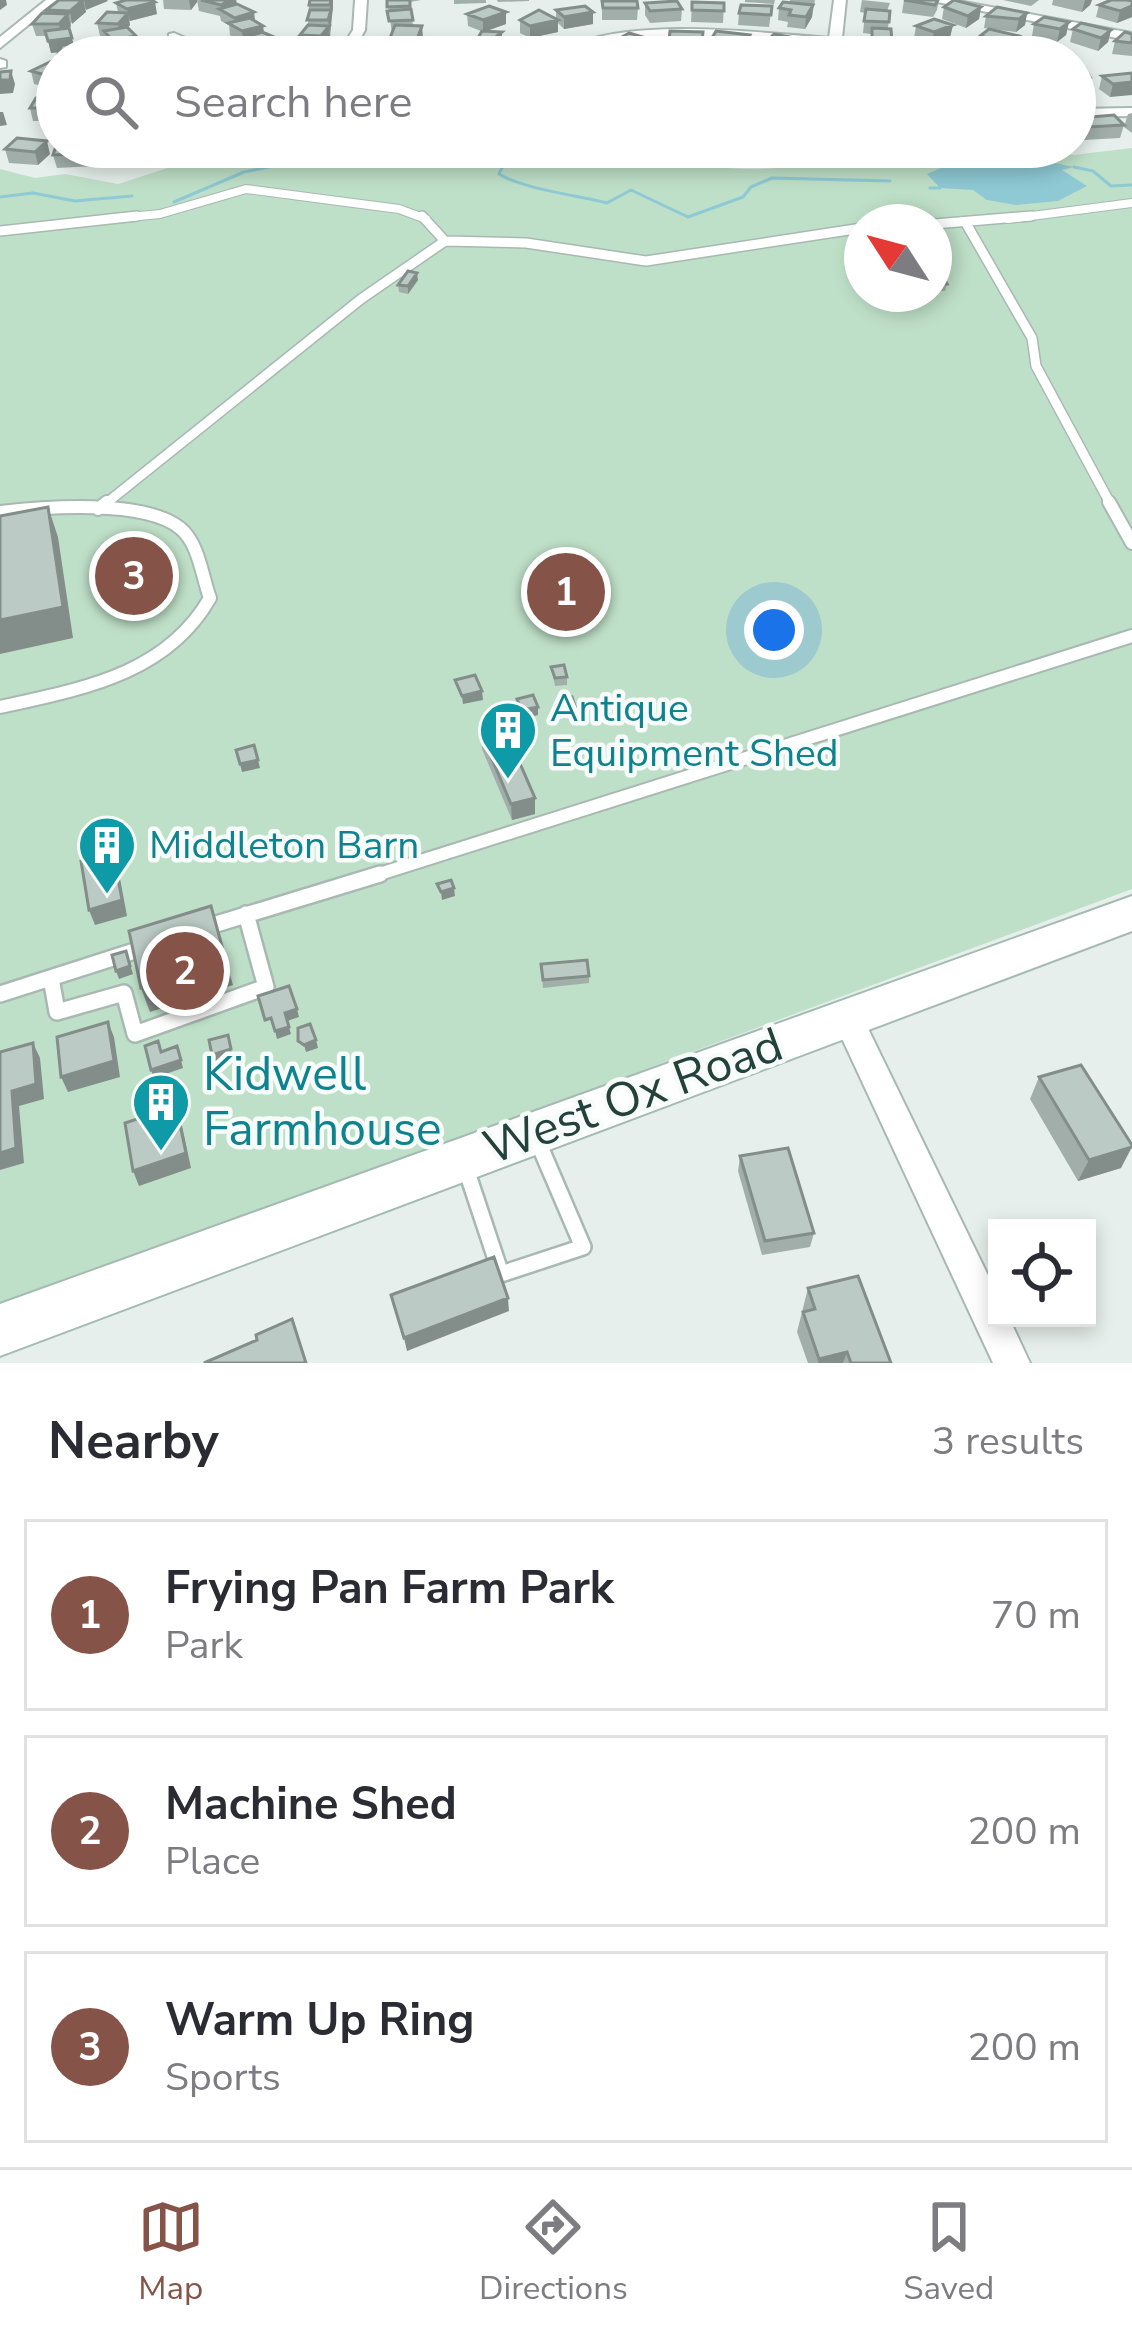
<!DOCTYPE html>
<style>
:root{--surface:#fff;--page:#f7f7f7;--text:#2b2b33;--muted:#7c7c81;--line:#e1e1e2;--accent:#855347}
body{margin:0;font-family:"Nunito Sans",sans-serif;background:var(--page);color:var(--text)}
.controls{position:absolute;right:36px;bottom:36px;display:grid;overflow:hidden;border-radius:0px;box-shadow:0 6px 18px #0003}
.controls button{width:108px;height:108px;display:grid;place-items:center;padding:0;border:0;border-bottom:3px solid var(--line);background:var(--surface);color:var(--text);font:60px sans-serif}
.compass{position:absolute;left:844px;top:204px;width:108px;height:108px;border-radius:50%;background:var(--surface);box-shadow:0 6px 18px #0003;rotate:306deg}
.you{position:absolute;left:774px;top:630px;width:42px;height:42px;margin:-30px;border:9px solid #fff;border-radius:50%;background:#1a73e8;box-shadow:0 0 0 18px #1a73e833}
.badge{display:grid;place-items:center;width:78px;height:78px;border-radius:50%;background:var(--accent);color:#fff;font-size:39px;font-weight:700}
.pin{position:absolute;translate:-50% -50%;border:6px solid #fff;box-shadow:0 3px 12px #0006}
.list{margin:0;padding:0;list-style:none}
h2{display:flex;justify-content:space-between;align-items:center;height:156px;margin:0;padding:0 48px;font-size:51px}
h2 small{font-size:39px;font-weight:400;color:var(--muted)}
.list li{display:grid;grid-template-columns:78px 1fr auto;gap:36px;align-items:center;box-sizing:border-box;height:192px;margin:0 24px 24px;padding:0 24px;border:3px solid var(--line);border-radius:0px}
.list b{display:block;font-size:45px;white-space:nowrap}
.list p{margin:0;font-size:39px;white-space:nowrap;color:var(--muted)}
.list em{font-size:39px;font-style:normal;color:var(--muted)}
.icon{flex:none;width:66px;height:66px;fill:none;stroke:currentColor;stroke-width:2;stroke-linecap:round;stroke-linejoin:round}
.map{position:relative;flex:none;width:1132px;height:1363px;overflow:hidden}
.search{position:absolute;background:var(--surface);box-shadow:0 6px 18px #0003;left:36px;right:36px;top:36px;height:132px;display:flex;align-items:center;gap:30px;box-sizing:border-box;padding:0 42px;border-radius:66px;color:var(--muted);font-size:45px}
.sheet{height:804px;background:var(--surface)}
nav{display:flex;justify-content:space-around;align-items:center;box-sizing:border-box;height:168px;border-top:3px solid var(--line);background:var(--surface);font-size:33px;color:var(--muted)}
nav a{display:grid;justify-items:center;gap:6px}
nav .on{color:var(--accent)}
.map>svg:first-child{display:block}
.green{fill:#bfe0c8;fill-rule:evenodd}
.water{fill:#8ec9d4}
.lines{fill:none;stroke-linecap:round;stroke-linejoin:round}
.stream{stroke:#8ec9d4;stroke-width:3}
.lane-far3-casing{stroke:#a8b8b2;stroke-width:10}
.lane-far2-casing{stroke:#a8b8b2;stroke-width:12}
.lane-far1-casing{stroke:#a8b8b2;stroke-width:16}
.lane-casing{stroke:#a8b8b2;stroke-width:20}
.street-casing{stroke:#a8b8b2;stroke-width:4}
.secondary-casing{stroke:#a4bbb3;stroke-width:4}
.lane-far3{stroke:#fff;stroke-width:8}
.lane-far2{stroke:#fff;stroke-width:9}
.lane-far1{stroke:#fff;stroke-width:12}
.lane{stroke:#fff;stroke-width:15}
.street{fill:#fff;fill-rule:evenodd}
.secondary{fill:#fff;fill-rule:evenodd}
.wall{fill:#a1aea9}
.shaded-wall{fill:#838d89}
.building{fill:#bbcac4;stroke:#838d89;stroke-width:3}
.labels{text-anchor:middle;dominant-baseline:central;stroke-width:9;stroke-linejoin:round;paint-order:stroke}
.culture-label{font-size:39px;fill:#0d838f;stroke:#f7fbf9;text-anchor:start}
.near-culture-label{font-size:48px;fill:#0d838f;stroke:#f7fbf9;text-anchor:start}
.near-street-label{font-size:48px;fill:#24423a;stroke:#f7fbf9}
</style>
<div class="map">
<svg width="1132" height="1363" viewBox="0 0 1132 1363">
<rect width="100%" height="100%" fill="#e6efeb"/>
<path class="green" d="M233,147H686L660,160C722,168 784,181 841,147H1029L1073,155L1132,148V889L0,1308V169L35,178L65,174L118,184ZM862,222H934V294H862Z"/>
<path class="water" d="M965,158L1014,166L1049,162L1074,167L1062,170L1087,186L1058,201L1016,205L987,200L973,190L940,188L927,174Z"/>
<g class="lines">
<path class="stream" d="M423,147L413,157L418,165L443,166L473,154L505,161L499,174C523,189 576,195 607,203L631,190L688,217L743,197L751,187L772,178L890,181
M1074,167L1093,171L1111,186L1132,185
M930,188H940
M0,197L33,193L75,201L132,196
M174,202L244,172L314,158L322,147"/>
<defs>
<path id="lane-far3" d="M108,219L160,214L246,189L399,209L426,219
M1008,219L1132,203"/>
<path id="lane-far2" d="M422,216L445,241
M934,224L1031,216
M967,225L1032,338L1036,366L1111,505
M0,231L137,216
M104,505L361,299L445,241L526,243L646,261L862,228"/>
<path id="lane-far1" d="M1109,502L1132,543
M98,509L107,502
M0,512C44,507 144,499 180,528C199,543 202,577 210,598C166,675 81,689 0,707
M370,877L1132,636"/>
<path id="lane" d="M200,929L380,874
M51,978L57,1012L124,993L135,1034L266,987L246,914
M0,994L147,947
M465,1166L501,1274L583,1247L538,1142"/>
<path id="street" d="M46,0H59L0,48V37Z
M355,0H367L365,30L350,57H336L353,30Z
M834,0H846L840,57H826L828,45L650,38L612,42L586,48L570,57L555,56C609,13 761,33 829,38Z
M927,0H953L1132,33V41Z
M174,33L222,54L224,57H206L169,40V34Z
M0,59L6,61V67L0,68Z
M1132,108V116L1075,117V109Z
M847,1004L858,1008L997,1294V1318H1009L1030,1363H993L832,1017L836,1008Z"/>
<path id="secondary" d="M1132,896V931L0,1356V1304Z"/>
</defs>
<use href="#lane-far3" class="lane-far3-casing"/>
<use href="#lane-far2" class="lane-far2-casing"/>
<use href="#lane-far1" class="lane-far1-casing"/>
<use href="#lane" class="lane-casing"/>
<use href="#street" class="street-casing"/>
<use href="#secondary" class="secondary-casing"/>
<use href="#lane-far3" class="lane-far3"/>
<use href="#lane-far2" class="lane-far2"/>
<use href="#lane-far1" class="lane-far1"/>
<use href="#lane" class="lane"/>
<use href="#street" class="street"/>
<use href="#secondary" class="secondary"/>
</g>
<path class="wall" d="M59,0H107L85,9L86,12L71,23L69,29L73,44L90,57H57L59,52L51,53L47,36H36L32,24L47,13L46,10Z
M163,0H197V2L191,10L164,9Z
M197,0H236L237,4L254,12L255,21L264,33L279,39L280,47L301,41L300,35L308,25L309,5L333,6L330,38L323,49H317L318,57H278L277,53L261,57L246,50L244,44L230,35L229,25L221,21L220,16L199,11Z
M387,0H421L410,2L413,26L423,38L418,51H412V57H382V53L390,42L392,33Z
M454,0H486V3L454,4Z
M497,0H529V1L498,2Z
M745,0H775L774,4L745,2Z
M790,0H815L812,17L805,29L787,27L788,22L778,20L779,8L790,3Z
M862,0L890,3L887,11H890L888,28L892,42L891,47L870,53L871,34L863,33L865,13L860,12Z
M904,0H939L937,10L933,17L902,13Z
M1003,0H1039L1031,6Z
M1053,0H1092L1090,5L1082,12L1052,5Z
M1111,0H1132V17L1117,23L1096,17L1099,5Z
M602,1L638,8L637,20H602Z
M692,2L724,3L723,23L691,22Z
M116,3L157,14L129,21L130,25L128,27L136,36L137,41L163,57H126L124,51L115,53L107,43L105,36H100L97,23L118,12Z
M645,3L682,9L681,21L650,23L645,15Z
M772,6L769,27L738,25L739,13Z
M944,7H981L979,19L966,28L942,19Z
M556,10L593,12V24L564,29L558,23V32L530,38L520,33V20L556,19Z
M506,12V24L487,31L502,32V44L495,51L517,57L475,56V43L481,31L468,26L467,14Z
M1027,13L1025,25L1016,32L984,28L986,16Z
M1069,22L1066,35L1057,42L1032,36L1034,24Z
M953,25L950,37L937,43L964,51L963,57H919L920,50L931,44L914,38L916,26Z
M1073,29L1111,30L1108,42L1098,51L1070,42Z
M670,31L703,32L701,53L669,52Z
M774,34L804,52L801,55H805V57L764,55L765,43Z
M1132,34V56L1112,54L1115,41Z
M980,36H1019L1016,49L1008,55L978,48Z
M709,43L749,47L743,57L708,55Z
M609,44L646,50L635,56L637,57L609,56Z
M1023,48L1062,53L1061,57H1021Z
M57,59V86L52,88L34,84L31,71Z
M1075,67L1090,77L1087,90H1075Z
M1132,73L1110,97L1099,89L1102,76Z
M57,98V121H33L30,108Z
M1132,113V133L1124,127L1128,114Z
M1079,118L1124,125L1120,138L1084,140L1075,131Z
M57,147H98L99,155L96,166L57,168L53,155Z
M111,147H158L161,149L164,163L123,166L113,158Z
M692,147H739L733,162L692,157Z
M751,147H798L797,156L762,162L751,152Z
M5,149L50,154L38,165L9,163Z
M934,271L947,284L945,291H934Z
M418,280L408,294L399,292L398,285Z
M551,667L567,677V685L555,686Z
M481,733L535,814L512,820L482,749Z
M541,964L589,976V983L543,988Z
M1039,1077L1121,1168L1078,1181L1030,1099Z
M740,1156L814,1233L810,1247L762,1255L738,1171Z
M808,1288L891,1363H808L797,1332Z"/>
<path class="shaded-wall" d="M0,0H6L7,5L0,10Z
M83,0L86,12L72,24L70,11Z
M84,0H107L108,1L86,10Z
M189,0H197V2L191,10Z
M230,0H236L238,9L222,11L221,5Z
M331,0H333V6L330,32L328,20Z
M1085,0H1092L1090,5L1082,12Z
M155,2L157,14L130,21L127,9Z
M813,5L812,17L805,29L806,17Z
M1132,6V17L1117,23L1120,11Z
M981,7L979,19L966,28L968,16Z
M254,12L255,24L237,30L235,18Z
M506,12V24L483,32V20Z
M593,12V24L564,29V17Z
M128,13L130,25L121,36L118,24Z
M1027,13L1025,25L1016,32L1019,19Z
M68,14L71,26L62,37L59,24Z
M558,20V32L530,38V26Z
M1069,22L1066,35L1057,42L1060,29Z
M953,25L950,37L932,44L934,32Z
M263,26L265,38H244V44L242,31Z
M329,26L330,38L323,49L321,36Z
M422,26L423,38L418,51L417,39Z
M1111,30L1108,42L1098,51L1101,38Z
M502,32V44L488,57L487,44Z
M750,35L749,47L742,57L743,47Z
M136,36L138,48L122,44L124,51L115,53L112,40Z
M1019,36L1016,49L1008,55L1010,43Z
M72,38L75,50L51,53L48,41Z
M646,38V50L634,57H626L627,49Z
M279,39L281,50L276,48L277,53L263,57L261,45Z
M805,40L804,52L799,57H796L797,48Z
M411,43L412,56L405,57L404,55Z
M317,47L318,57H292V55Z
M161,50L163,57H130V55Z
M11,71L15,84L13,93L0,94V80Z
M57,72V86L52,88L49,76Z
M1132,82V95L1110,97L1113,84Z
M0,112H3L7,125L0,126Z
M47,141L50,154L38,165L35,152Z
M94,147H98L99,155L96,166L93,153Z
M175,147H198V148L177,154Z
M774,147H798L797,156L762,162L763,149Z
M417,273L418,280L408,294V286Z
M48,507L58,537L73,638L0,654V620Z
M482,691L483,700L463,704L462,696Z
M538,707V715L522,719V710Z
M576,709V717L563,719V711Z
M258,760L260,768L242,772L240,764Z
M535,798V814L512,820L511,804Z
M113,852L118,868L127,916L95,925L89,910Z
M454,888L455,896L442,900L441,892Z
M126,951L133,974L119,979L116,971Z
M226,961L233,985L150,1012L141,988Z
M297,1009L299,1017L287,1021L285,1013Z
M108,1022L114,1037L120,1077L68,1092L61,1077Z
M289,1027L291,1034L277,1039L275,1031Z
M316,1040L318,1048L306,1052L304,1045Z
M33,1043L40,1058L44,1099L19,1106L24,1163L0,1170V1153L12,1091Z
M231,1049L233,1057L214,1063L212,1055Z
M181,1060L183,1068L154,1078L151,1070Z
M176,1106L181,1121L191,1168L139,1186L133,1171Z
M1132,1147L1121,1168L1078,1181L1089,1160Z
M508,1298L509,1311L407,1351L404,1338Z
M847,1352L843,1363H818L819,1359Z"/>
<path class="building" d="M59,0H83L70,11L46,10Z
M126,0H152L155,2L127,9L116,3Z
M201,0H230L221,5Z
M310,0H331L330,5H309Z
M387,0H410V6L387,7Z
M904,0H938L935,5Z
M954,0L981,7L968,16L944,7Z
M1111,0H1127L1132,1V6L1120,11L1099,5Z
M602,1H637L638,8H603Z
M677,1L682,9L650,11L645,3Z
M692,2L724,3V11L692,10Z
M783,2L813,5L806,17L789,15L791,10L779,8Z
M237,4L254,12L235,18L219,9Z
M741,5L772,6L771,15L739,13Z
M489,6L506,12L483,20L467,14Z
M585,6L593,12L564,17L556,10Z
M997,7L1027,13L1019,19L986,16Z
M411,9L413,20L389,21L387,11Z
M866,9L890,11L889,22L864,21Z
M310,10H331L328,20H307Z
M539,10L558,20L530,26L520,20Z
M107,12L128,13L118,24L97,23Z
M42,13L68,14L59,24H32Z
M1044,17L1069,22L1060,29L1034,24Z
M250,18L263,26L242,31L228,23Z
M934,19L953,25L934,32L916,26Z
M1081,23L1111,30L1101,38L1073,29Z
M308,25L329,26L321,36L300,35Z
M395,25L422,26L417,39L390,38Z
M127,27L136,36L112,40L104,31Z
M69,28L72,38L48,41L45,31Z
M872,28L891,29L892,42L872,41Z
M989,29L1019,36L1010,43L980,36Z
M482,31L502,32L487,44L475,43Z
M670,31L703,32L702,41L669,40Z
M716,31L750,35L743,47L709,43Z
M262,32L279,39L261,45L244,38Z
M1125,32L1132,34V43L1115,41Z
M629,33L646,38L627,49L609,44Z
M774,34L805,40L797,48L765,43Z
M153,39L161,50L130,55L122,44Z
M302,40L317,47L292,55L276,48Z
M389,42L411,43L404,55L382,53Z
M935,42L964,51L952,57H944L920,50Z
M1037,43L1062,53L1046,57L1023,48Z
M87,44L83,55L57,56L62,45Z
M873,45L894,47L892,57H870Z
M506,48L517,57H491L484,54Z
M780,52L805,55L804,57H776Z
M620,53L637,57H612Z
M56,59L57,72L49,76L31,71Z
M1075,67H1084L1090,77H1075Z
M11,71L10,80H0V72Z
M1132,73V82L1113,84L1102,76Z
M36,98H57V108H30Z
M1114,115L1124,125L1088,127L1079,118Z
M17,138L47,141L35,152L5,149Z
M57,143V147H94L93,153L53,155Z
M114,147H158L161,149L120,153Z
M940,270L947,284H936L934,271Z
M408,271L417,273L408,286L398,285Z
M48,507L63,607L0,620V516Z
M564,665L567,677L555,678L551,667Z
M475,675L482,691L462,696L455,680Z
M533,695L538,707L522,710L517,699Z
M572,697L576,709L563,711L560,699Z
M504,727L535,798L511,804L481,733Z
M254,745L258,760L240,764L236,750Z
M113,852L122,900L89,910L81,861Z
M451,880L454,888L441,892L437,884Z
M211,906L226,961L141,988L129,931Z
M126,951L130,966L116,971L112,955Z
M587,960L589,976L543,980L541,964Z
M289,986L297,1009L285,1013L289,1027L275,1031L271,1018L265,1020L258,996Z
M108,1022L114,1061L61,1077L57,1037Z
M310,1024L316,1040L304,1045L298,1041V1028Z
M228,1035L231,1049L212,1055L209,1040Z
M158,1041L161,1052L177,1046L181,1060L151,1070L145,1046Z
M33,1043L36,1084L12,1091L16,1148L0,1153V1052Z
M1081,1065L1132,1145V1147L1089,1160L1039,1077Z
M176,1106L186,1153L133,1171L125,1123Z
M788,1148L814,1233L765,1241L740,1156Z
M494,1257L508,1298L404,1338L391,1295Z
M858,1276L891,1363H851L847,1352L819,1359L803,1312L815,1309L808,1288Z
M292,1319L306,1363H204L257,1340L256,1335Z"/>
<defs>
<symbol id="building-pin" viewBox="-11 -11 22 30"><path d="M0 17L-7.5 6A9.5 9.5 0 1 1 7.5 6Z" fill="#0f9aa8" stroke="#f7fbf9"/><path d="M-4-6H4V6H1V3H-1V6H-4ZM-2.5-4.3h1.7v1.8h-1.7ZM.8-4.3h1.7v1.8H.8ZM-2.5-1h1.7V.8h-1.7ZM.8-1h1.7V.8H.8Z" fill="#fff"/></symbol>
</defs>
<g fill-rule="evenodd">
<use href="#building-pin" x="475" y="697" width="66" height="90"/>
<use href="#building-pin" x="74" y="812" width="66" height="90"/>
<use href="#building-pin" x="128" y="1069" width="66" height="90"/>
</g>
<g class="labels">
<g class="culture-label">
<text x="550" y="708">Antique<tspan x="550" dy="45">Equipment Shed</tspan></text>
<text x="149" y="845">Middleton Barn</text>
</g>
<g class="near-culture-label">
<text x="203" y="1074">Kidwell<tspan x="203" dy="55">Farmhouse</tspan></text>
</g>
<g class="near-street-label">
<text transform="translate(633 1096) rotate(-20)">West Ox Road</text>
</g>
</g>
</svg>
<div class="controls">
<button><svg class="icon" aria-label="locate" viewBox="0 0 24 24"><circle cx="12" cy="12" r="6"/><path d="M12 2v4M12 18v4M2 12h4M18 12h4"/></svg></button>
</div>
<svg class="compass" viewBox="-18 -18 36 36"><path d="M0-13l5 13h-10z" fill="#e53935"/><path d="M0 13l5-13h-10z" fill="#7c7c81"/></svg>
<div class="you"></div>
<div class="pin badge" style="left:566px;top:592px">1</div>
<div class="pin badge" style="left:185px;top:971px">2</div>
<div class="pin badge" style="left:134px;top:576px">3</div>
<div class="search"><svg class="icon" aria-label="search" viewBox="0 0 24 24"><circle cx="10" cy="10" r="6"/><path d="M15 15l6 6"/></svg>Search here</div>
</div>
<section class="sheet">
<h2>Nearby<small>3 results</small></h2>
<ul class="list">
<li><span class="badge">1</span><div><b>Frying Pan Farm Park</b><p>Park</p></div><em>70 m</em></li>
<li><span class="badge">2</span><div><b>Machine Shed</b><p>Place</p></div><em>200 m</em></li>
<li><span class="badge">3</span><div><b>Warm Up Ring</b><p>Sports</p></div><em>200 m</em></li>
</ul>
</section>
<nav>
<a class="on"><svg class="icon" aria-label="map" viewBox="0 0 24 24"><path d="M3 6l6-2 6 2 6-2v14l-6 2-6-2-6 2zM9 4v14M15 6v14"/></svg>Map</a>
<a><svg class="icon" aria-label="directions" viewBox="0 0 24 24"><path d="M12 3l9 9-9 9-9-9zM9 14v-3h6M13 9l2 2-2 2"/></svg>Directions</a>
<a><svg class="icon" aria-label="saved" viewBox="0 0 24 24"><path d="M7 4h10v16l-5-4-5 4z"/></svg>Saved</a>
</nav>
